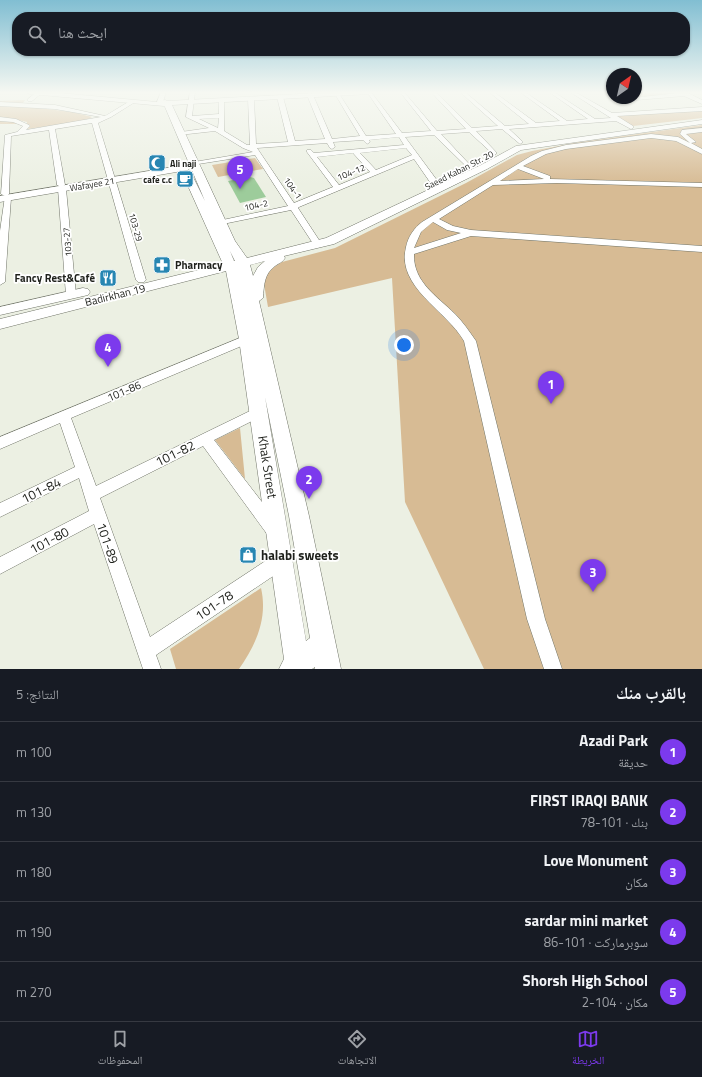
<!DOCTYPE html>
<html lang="ar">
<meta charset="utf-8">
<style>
:root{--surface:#171b24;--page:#242831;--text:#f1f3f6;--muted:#9ea1a6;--line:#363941;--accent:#7c3aed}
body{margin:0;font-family:"Titillium Web","Noto Naskh Arabic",sans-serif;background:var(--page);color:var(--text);direction:rtl}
.compass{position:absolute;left:606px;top:68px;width:36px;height:36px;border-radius:50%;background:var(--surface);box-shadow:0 1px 3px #0004;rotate:34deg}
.you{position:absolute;left:404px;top:345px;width:14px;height:14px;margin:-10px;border:3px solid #fff;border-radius:50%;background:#1a73e8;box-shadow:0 0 0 6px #1a73e833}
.badge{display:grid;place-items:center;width:26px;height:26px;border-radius:50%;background:var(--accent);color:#fff;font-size:13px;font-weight:700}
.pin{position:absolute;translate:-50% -33px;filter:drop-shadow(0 1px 2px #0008)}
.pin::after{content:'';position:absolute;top:21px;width:14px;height:12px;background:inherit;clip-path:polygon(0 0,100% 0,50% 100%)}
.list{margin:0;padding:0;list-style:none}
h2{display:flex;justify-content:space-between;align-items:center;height:52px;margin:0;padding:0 16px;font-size:17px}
h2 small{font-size:13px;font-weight:400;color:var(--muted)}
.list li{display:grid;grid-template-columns:26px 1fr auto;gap:12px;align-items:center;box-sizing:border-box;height:60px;padding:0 16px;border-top:1px solid var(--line)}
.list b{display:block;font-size:15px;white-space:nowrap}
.list p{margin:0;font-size:13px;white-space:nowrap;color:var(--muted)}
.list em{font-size:13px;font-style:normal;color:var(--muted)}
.icon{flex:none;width:22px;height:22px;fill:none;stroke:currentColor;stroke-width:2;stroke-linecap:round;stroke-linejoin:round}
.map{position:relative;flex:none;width:702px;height:669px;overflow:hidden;direction:ltr}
.search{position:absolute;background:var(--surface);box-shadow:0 1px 3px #0004;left:12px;right:12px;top:12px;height:44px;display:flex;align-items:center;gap:10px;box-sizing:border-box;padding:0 14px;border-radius:16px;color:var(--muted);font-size:15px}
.sheet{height:352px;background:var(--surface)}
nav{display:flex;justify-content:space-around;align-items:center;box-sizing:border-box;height:56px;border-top:1px solid var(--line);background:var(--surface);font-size:11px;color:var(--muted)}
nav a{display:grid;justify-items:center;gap:2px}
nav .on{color:var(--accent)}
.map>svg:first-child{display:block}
.green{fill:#d7bb94}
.building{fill:#9dcc9b}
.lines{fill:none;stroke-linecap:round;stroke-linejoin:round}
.street-casing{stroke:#717569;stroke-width:1}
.secondary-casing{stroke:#717569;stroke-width:1}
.street{fill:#fff;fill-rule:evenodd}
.secondary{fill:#fff;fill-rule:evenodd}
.labels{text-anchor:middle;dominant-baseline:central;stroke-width:3.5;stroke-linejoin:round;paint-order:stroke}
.far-poi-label{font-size:9px;font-weight:bold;fill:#1f211c;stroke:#fff;text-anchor:start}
.far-street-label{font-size:9px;fill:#1f211c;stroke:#fff}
.poi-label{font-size:11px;font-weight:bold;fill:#1f211c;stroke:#fff;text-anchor:start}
.street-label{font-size:11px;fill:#1f211c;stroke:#fff}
.near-street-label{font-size:13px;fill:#1f211c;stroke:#fff}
.near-poi-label{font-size:13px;font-weight:bold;fill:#1f211c;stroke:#fff;text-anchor:start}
</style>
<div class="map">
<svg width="702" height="669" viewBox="0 0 702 669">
<rect width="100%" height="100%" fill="#ecf0e3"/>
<path class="green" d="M636,92H677L682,94L636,97Z
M25,100L21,106L72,112L92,117L84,121L27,129V122L14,119L16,124H0V101Z
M702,110V118L633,126L615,116Z
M702,125V669H484L405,502L392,278L268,307L264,284L266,272L282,262L335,248L466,183L517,155L532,151L574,143Z
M255,158L263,169L218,177L212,165Z
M240,428L245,479L215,440Z
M261,588C268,618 256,645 239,669H176L170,649Z"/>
<path class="building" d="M250,177L254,178L266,197L240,203L228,181Z"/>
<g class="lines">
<defs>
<path id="street" d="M37,92L42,93L32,101H28V99Z
M161,92H166L163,102L160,104L157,102Z
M190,92H195L192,116L219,114V101L224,100V131L247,145H250L248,99L251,97L254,99L256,144L288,142L277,97L280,95L283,97L295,141L325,139L307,95L310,93L313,95L332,139L360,136L335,94L338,92L366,136L396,134L367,92H371L402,133L431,131L400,92H404L437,131L466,129L431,92H436L472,128L498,126L460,92H465L505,126L529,124L489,92H494L536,123L560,121L520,92H525L567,121L588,119L549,92H554L595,119L611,118L570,92H575L612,113L702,107V111L617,116L633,126V128L631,129L616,121L509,129L522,141L523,142L520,144L502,129L476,131L496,152V154L494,155L469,132L441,134L471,166V168L469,169L434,135L405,137L439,183L438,185H432L414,159L299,207L298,208L319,240L315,243L312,242L291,210L218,225V221L288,206L255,155L192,165L191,164L194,162L253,152L243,148L215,131L179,135L178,134L181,132L209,128L186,117ZM219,118L218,128L199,119ZM399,137L404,145L314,153L311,150H307V152L333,187L294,203L257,148L327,143L330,148L332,149L335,147L333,142L363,140L367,144L370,142L369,140ZM406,148L412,155L376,170L360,153ZM353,153L370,172L339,185L317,157Z
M678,92L688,93L702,100V104L684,96L636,100L633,98L678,93Z
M130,101L135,102L111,117L98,123L146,280L144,282H138L136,280L92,123L55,129L65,185L62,187L66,189L76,295L71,298L66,295L58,189L61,187L57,185L49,130L11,136L9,194L7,196L11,198L5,282L0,285V231L5,196L1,194L5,135L17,132L23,126L13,122L0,121V117L16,119L29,125L30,126L26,130L101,117L55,109L0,106V102L55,105L105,116Z
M702,128V132L686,134L696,142L691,143L702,149V154L676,141L651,138L566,149L546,154L523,166L550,176V179L702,183V187L557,183L493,185L439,219L453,226L471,230L702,246V252L471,236L414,254C413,282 437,296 455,314C463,322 469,331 476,341L545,619L562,669H544L527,619L464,341C446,310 396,287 406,247C408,237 414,228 422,222L531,156L542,151L566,145L651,134L678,137L690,143L680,134L682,130ZM518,169L544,179L500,181ZM433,222L447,230L461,233L414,248L421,232Z
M247,335L251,336L253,339L251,342L71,418L96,486L254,409L259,407L264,409L265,412L264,415L214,440L279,524L281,529L279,534L273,536L267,534L203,446L100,498L150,637L276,554L282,552L288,554L290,560L288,566L156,655L161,669H143L94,524L0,574V557L89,511L79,478L0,517V503L75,467L60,423L0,449V437Z"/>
<path id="secondary" d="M26,92H49L157,102L165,100L168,101L337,92H372L369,94L172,105L235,241L247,258L326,238L481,165L516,146L702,120V124L521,150L487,169L334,244L284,256L285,258C283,262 279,263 275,266C264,274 264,285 263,298L259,301L309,516L341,669H315V667L312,669H279L284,659L239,339L226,271L0,329V319L223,264L184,177L189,174L192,175L205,201L165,107L164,106L30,94ZM230,251L235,261H234ZM265,261L258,267L253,276L250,265ZM265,397L289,516L310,638L306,641Z
M185,165L190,168L188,170L0,202V196Z
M83,288L88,289L90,292L88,295L0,315V307Z"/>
</defs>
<use href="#street" class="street-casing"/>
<use href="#secondary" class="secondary-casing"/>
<use href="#street" class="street"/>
<use href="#secondary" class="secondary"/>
</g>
<linearGradient id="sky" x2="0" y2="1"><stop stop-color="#81bed2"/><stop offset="0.5" stop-color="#f6f8f2"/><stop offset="1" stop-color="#f6f8f2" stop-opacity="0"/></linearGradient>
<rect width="702" height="185" fill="url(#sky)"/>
<defs>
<symbol id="mosque-square" viewBox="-11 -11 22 22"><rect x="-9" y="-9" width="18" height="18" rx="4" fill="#2786b2" stroke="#fff"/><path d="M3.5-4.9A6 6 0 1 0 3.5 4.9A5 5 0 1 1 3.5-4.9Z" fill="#fff"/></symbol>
<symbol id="cafe-square" viewBox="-11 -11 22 22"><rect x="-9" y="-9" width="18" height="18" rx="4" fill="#2786b2" stroke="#fff"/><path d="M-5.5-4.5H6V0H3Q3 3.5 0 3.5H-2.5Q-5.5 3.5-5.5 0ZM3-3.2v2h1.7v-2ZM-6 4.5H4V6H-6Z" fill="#fff"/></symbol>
<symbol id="pharmacy-square" viewBox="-11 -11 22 22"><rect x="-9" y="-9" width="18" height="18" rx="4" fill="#2786b2" stroke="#fff"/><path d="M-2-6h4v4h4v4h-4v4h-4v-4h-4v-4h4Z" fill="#fff"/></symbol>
<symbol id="restaurant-square" viewBox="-11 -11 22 22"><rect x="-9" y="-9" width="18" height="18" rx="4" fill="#2786b2" stroke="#fff"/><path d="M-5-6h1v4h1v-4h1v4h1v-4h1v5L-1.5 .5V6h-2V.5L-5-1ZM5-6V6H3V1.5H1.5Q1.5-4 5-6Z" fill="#fff"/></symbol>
<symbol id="shop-square" viewBox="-11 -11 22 22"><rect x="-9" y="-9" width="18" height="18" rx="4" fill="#2786b2" stroke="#fff"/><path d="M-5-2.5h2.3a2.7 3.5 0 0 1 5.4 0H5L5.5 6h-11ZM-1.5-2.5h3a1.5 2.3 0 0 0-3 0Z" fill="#fff"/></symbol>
</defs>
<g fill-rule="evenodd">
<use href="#mosque-square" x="147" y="153" width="20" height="20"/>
<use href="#cafe-square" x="175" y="169" width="20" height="20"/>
<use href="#pharmacy-square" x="152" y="255" width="20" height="20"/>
<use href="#restaurant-square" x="98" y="268" width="20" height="20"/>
<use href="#shop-square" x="238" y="545" width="20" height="20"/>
</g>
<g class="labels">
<g class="far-poi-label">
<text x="170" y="163">Ali naji</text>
<text x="172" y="179" text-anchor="end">cafe c.c</text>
</g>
<g class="far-street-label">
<text transform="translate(459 170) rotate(-27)">Saeed Kaban Str. 20</text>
<text transform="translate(351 172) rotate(-22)">104-12</text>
<text transform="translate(92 184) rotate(-10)">Wafayee 21</text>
<text transform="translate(293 188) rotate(55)">104-1</text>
<text transform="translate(256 205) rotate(-12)">104-2</text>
<text transform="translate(136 227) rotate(74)">103-29</text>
<text transform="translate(67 242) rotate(-95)">103-27</text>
</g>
<g class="poi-label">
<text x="175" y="265">Pharmacy</text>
<text x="95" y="278" text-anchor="end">Fancy Rest&amp;Café</text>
</g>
<g class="street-label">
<text transform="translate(115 295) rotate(-14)">Badirkhan 19</text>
<text transform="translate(124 391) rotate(-23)">101-86</text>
</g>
<g class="near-street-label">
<text transform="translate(175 453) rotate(-26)">101-82</text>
<text transform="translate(268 467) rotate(81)">Khak Street</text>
<text transform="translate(41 490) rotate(-26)">101-84</text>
<text transform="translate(49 540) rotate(-28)">101-80</text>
<text transform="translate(108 543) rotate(71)">101-89</text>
<text transform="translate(214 605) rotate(-34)">101-78</text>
</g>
<g class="near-poi-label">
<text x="261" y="555">halabi sweets</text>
</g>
</g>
</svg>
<svg class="compass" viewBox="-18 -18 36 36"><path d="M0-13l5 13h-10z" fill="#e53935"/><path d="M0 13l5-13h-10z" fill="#9ea1a6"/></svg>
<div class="you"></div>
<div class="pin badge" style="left:551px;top:404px">1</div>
<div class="pin badge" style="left:309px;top:499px">2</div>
<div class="pin badge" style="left:593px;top:592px">3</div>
<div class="pin badge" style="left:108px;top:367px">4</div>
<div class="pin badge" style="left:240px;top:189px">5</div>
<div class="search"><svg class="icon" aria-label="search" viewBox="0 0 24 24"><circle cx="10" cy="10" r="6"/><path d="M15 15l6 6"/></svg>ابحث هنا</div>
</div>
<section class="sheet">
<h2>بالقرب منك<small>النتائج: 5</small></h2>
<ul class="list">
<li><span class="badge">1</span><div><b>Azadi Park</b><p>حديقة</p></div><em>100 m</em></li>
<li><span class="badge">2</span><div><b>FIRST IRAQI BANK</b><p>بنك · 101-78</p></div><em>130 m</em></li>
<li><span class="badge">3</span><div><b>Love Monument</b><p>مكان</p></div><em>180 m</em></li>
<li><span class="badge">4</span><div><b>sardar mini market</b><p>سوبرماركت · 101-86</p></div><em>190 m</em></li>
<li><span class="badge">5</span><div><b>Shorsh High School</b><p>مكان · 104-2</p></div><em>270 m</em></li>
</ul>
</section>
<nav>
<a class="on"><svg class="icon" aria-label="map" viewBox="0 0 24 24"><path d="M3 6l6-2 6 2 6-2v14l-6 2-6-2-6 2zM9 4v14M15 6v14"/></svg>الخريطة</a>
<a><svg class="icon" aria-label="directions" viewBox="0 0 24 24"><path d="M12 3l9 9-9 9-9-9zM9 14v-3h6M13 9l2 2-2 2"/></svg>الاتجاهات</a>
<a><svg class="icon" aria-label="saved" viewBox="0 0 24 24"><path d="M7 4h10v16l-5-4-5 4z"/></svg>المحفوظات</a>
</nav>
